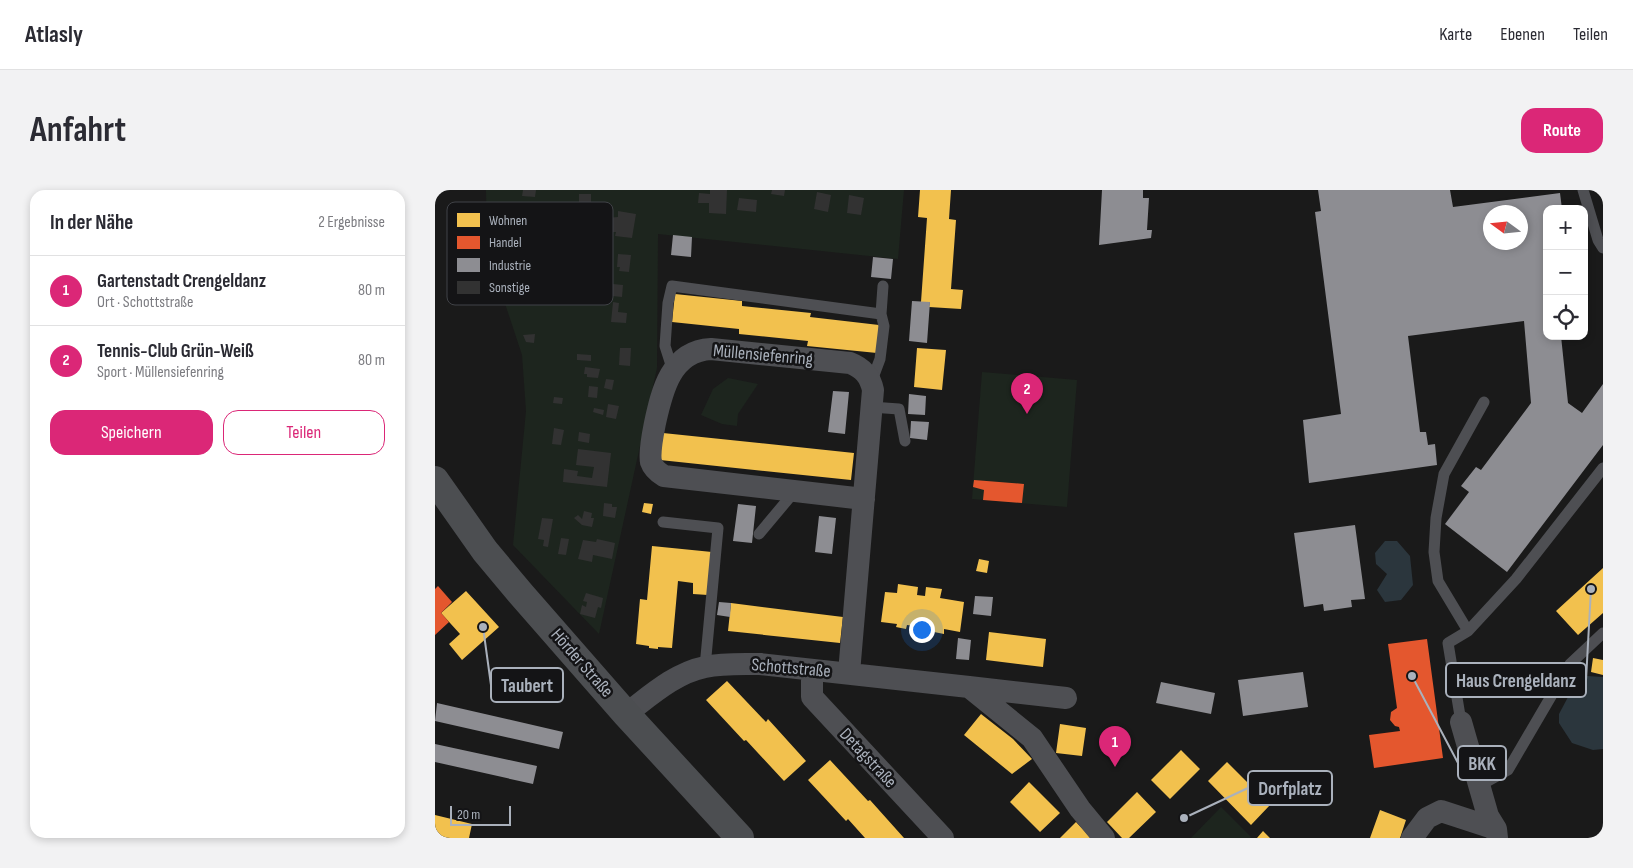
<!DOCTYPE html>
<html lang="de">
<meta charset="utf-8">
<style>
:root{--surface:#fff;--page:#f2f2f3;--text:#2b2b33;--muted:#7c7c81;--line:#e1e1e2;--accent:#db2777}
body{margin:0;font-family:"Sofia Sans Condensed",sans-serif;background:var(--page);color:var(--text)}
.controls{position:absolute;right:15px;top:15px;display:grid;overflow:hidden;border-radius:10px;box-shadow:0 2px 8px #0003}
.controls button{width:45px;height:45px;display:grid;place-items:center;padding:0;border:0;border-bottom:1px solid var(--line);background:var(--surface);color:var(--text);font:25px sans-serif}
.compass{position:absolute;left:1048px;top:15px;width:45px;height:45px;border-radius:50%;background:var(--surface);box-shadow:0 2px 8px #0003;rotate:285deg}
.scale{position:absolute;left:15px;bottom:12px;width:61px;box-sizing:border-box;padding-left:5px;border:2px solid #aab1bc;border-top:0;font-size:14px;line-height:18px;white-space:nowrap;color:#aab1bc;-webkit-text-stroke:4px #141416;paint-order:stroke}
.you{position:absolute;left:486px;top:439px;width:18px;height:18px;margin:-12px;border:4px solid #fff;border-radius:50%;background:#1a73e8;box-shadow:0 0 0 8px #1a73e833}
.badge{display:grid;place-items:center;width:32px;height:32px;border-radius:50%;background:var(--accent);color:#fff;font-size:16px;font-weight:700}
.pin{position:absolute;translate:-50% -41px;filter:drop-shadow(0 1px 2px #0008)}
.pin::after{content:'';position:absolute;top:26px;width:18px;height:15px;background:inherit;clip-path:polygon(0 0,100% 0,50% 100%)}
.list{margin:0;padding:0;list-style:none}
h2{display:flex;justify-content:space-between;align-items:center;height:65px;margin:0;padding:0 20px;font-size:21px}
h2 small{font-size:16px;font-weight:400;color:var(--muted)}
.list li{display:grid;grid-template-columns:32px 1fr auto;gap:15px;align-items:center;box-sizing:border-box;height:70px;padding:0 20px;border-top:1px solid var(--line)}
.list b{display:block;font-size:19px;white-space:nowrap}
.list p{margin:0;font-size:16px;white-space:nowrap;color:var(--muted)}
.list em{font-size:16px;font-style:normal;color:var(--muted)}
.actions{display:flex;gap:10px;padding:15px 20px}
.actions a{flex:1;padding:11px 0;border:1px solid var(--accent);border-radius:15px;text-align:center;font-size:18px;color:var(--accent)}
.actions .main{background:var(--accent);color:#fff}
.icon{flex:none;width:28px;height:28px;fill:none;stroke:currentColor;stroke-width:2;stroke-linecap:round;stroke-linejoin:round}
.map{position:relative;flex:none;width:1168px;height:648px;overflow:hidden;border-radius:15px}
header{display:flex;align-items:center;gap:30px;box-sizing:border-box;height:70px;padding:0 25px;background:var(--surface);border-bottom:1px solid var(--line)}
header strong{font-size:24px}
nav{display:flex;gap:28px;margin-inline-start:auto;font-size:18px}
.intro{display:flex;align-items:center;justify-content:space-between;box-sizing:border-box;height:120px;padding:0 30px}
h1{margin:0;font-size:35px}
.button{padding:12px 22px;border-radius:15px;background:var(--accent);color:#fff;font-size:18px;font-weight:700}
main{display:flex;gap:30px;padding:0 30px}
aside{flex:1;background:var(--surface);border-radius:15px;box-shadow:0 2px 8px #0003}
.map>svg:first-child{display:block}
.green{fill:#1d251e}
.water{fill:#2b363d}
.homes{fill:#f2c14e}
.shops{fill:#e4572e}
.industry{fill:#8d8d92;fill-rule:evenodd}
.building{fill:#323232}
.lines{fill:none;stroke-linecap:round;stroke-linejoin:round}
.service{stroke:#4e4f53;stroke-width:11}
.minor{stroke:#4e4f53;stroke-width:22}
.secondary{stroke:#4c4e51;stroke-width:28}
.labels{text-anchor:middle;dominant-baseline:central;stroke-width:5;stroke-linejoin:round;paint-order:stroke}
.street-label{font-size:18px;fill:#aab1bc;stroke:#141416}
.key{fill:#141416;stroke:#414348;stroke-width:1}
.key-label{font-size:14px;fill:#aab1bc}
.leader{fill:none;stroke:#aab1bc;stroke-width:2}
.callout-dot{fill:#aab1bc;stroke:#141416;stroke-width:2}
.callout{fill:#141416;stroke:#aab1bc;stroke-width:2}
.callout-label{font-size:19px;text-anchor:middle;font-weight:bold;fill:#aab1bc}
</style>
<header>
<strong>Atlasly</strong>
<nav><a>Karte</a><a>Ebenen</a><a>Teilen</a></nav>
</header>
<div class="intro"><h1>Anfahrt</h1><a class="button">Route</a></div>
<main>
<aside>
<h2>In der Nähe<small>2 Ergebnisse</small></h2>
<ul class="list">
<li><span class="badge">1</span><div><b>Gartenstadt Crengeldanz</b><p>Ort · Schottstraße</p></div><em>80 m</em></li>
<li><span class="badge">2</span><div><b>Tennis-Club Grün-Weiß</b><p>Sport · Müllensiefenring</p></div><em>80 m</em></li>
</ul>
<div class="actions"><a class="main">Speichern</a><a>Teilen</a></div>
</aside>
<div class="map">
<svg width="1168" height="648" viewBox="0 0 1168 648">
<rect width="100%" height="100%" fill="#1a1a1a"/>
<path class="green" d="M51,0H469L463,69L223,44L222,178L164,444L78,355L91,221L87,165L52,59Z
M547,182L642,190L632,317L537,309Z
M293,188L323,194L303,224L302,236L287,234L266,225L278,199Z
M786,617L816,647L815,648H756Z"/>
<path class="water" d="M950,351H962L975,366L978,395L966,410L950,412L942,400L952,384L941,374L940,363Z
M1152,486L1168,487V559L1158,560L1137,553L1124,533V524L1141,492Z"/>
<path class="homes" d="M485,0H516L514,29L521,30L516,99L528,100L526,119L494,117L495,112H486L492,28L483,27Z
M240,104L307,111V116L376,123L375,127L444,135L442,163L372,156L373,151L304,144V139L237,132Z
M482,158L511,160L507,200L479,197Z
M228,243L419,263L416,290L225,270Z
M209,313L218,314L216,324L207,322Z
M217,356L277,362L273,405L258,404V393L243,391L237,458L223,457V459L214,458V456L201,454L205,409L212,410Z
M544,369L554,371L552,383L541,381Z
M1168,378V423L1143,445L1121,421Z
M463,394L483,397L482,405L490,406L491,397L507,399L505,408L529,412L525,442L509,439V444L499,442L500,439L472,435L471,439L461,437L462,434L446,432L450,402L462,403Z
M31,401L64,437L27,470L14,454L25,444L6,423Z
M296,413L408,427L405,453L293,441Z
M554,442L611,449L608,477L551,470Z
M1158,468L1168,470V485L1156,482Z
M292,491L331,532L333,529L371,571L349,591L311,550L309,551L271,510Z
M546,524L578,549L597,569L577,584L529,545Z
M625,534L651,538L647,566L621,563Z
M746,560L765,579L735,609L716,590Z
M395,570L433,611L435,610L469,648H430L413,629L411,631L373,590Z
M792,572L835,615L816,635L773,591Z
M594,592L625,623L605,642L575,612Z
M702,602L721,622L694,648H687L672,632Z
M945,620L971,630L965,648H935Z
M0,625L37,634L34,648H0Z
M641,632L656,648H625Z
M828,641L835,648H822Z"/>
<path class="shops" d="M539,290L589,294L587,313L548,310L549,300L538,297Z
M3,396L17,412L6,423L14,432L0,445V399Z
M992,449L1008,568L939,578L934,545L965,541L964,537L960,536L955,530L956,522L962,518L953,454Z"/>
<path class="industry" d="M667,0H708V8H714L712,40H717L716,48L664,55Z
M883,0H1015L1018,17L1125,3L1127,19H1112V146H1126L1133,213L1147,223L1168,194V255L1072,382L1010,334L1034,302L1026,296L1041,277L1046,280L1096,213L1089,131L973,146L985,242H991L993,255L1000,254L1002,275L874,293L868,230L906,224L880,22L886,21ZM1056,22H1086V52H1056Z
M238,45L257,47L256,67L236,65Z
M438,67L458,69L456,89L436,87Z
M477,111L495,112L492,153L474,151Z
M398,201L414,202L410,244L393,242Z
M474,204L491,206L490,225L473,224Z
M476,231L494,232L492,250L475,248Z
M303,314L321,316L317,353L298,351Z
M384,326L401,328L397,364L380,362Z
M920,335L930,409L916,410L917,417L889,421L888,414L869,417L859,343Z
M540,406L558,407L556,426L538,424Z
M284,412L296,413L295,427L282,425Z
M523,448L536,450L534,470L521,469Z
M868,482L873,517L808,526L803,490Z
M726,492L780,503L776,524L721,513Z
M2,513L128,542L124,559L0,531Z
M0,554L102,576L98,594L0,572Z"/>
<path class="building" d="M88,0H101L100,7L87,6Z
M275,0H292L291,24L274,23V13H263L264,3L275,4Z
M337,0H350L349,6L336,4Z
M382,2L396,5L393,22L379,19Z
M144,4H156V12H160V22L173,16L177,25L160,32V22L144,23Z
M414,5L429,8L426,25L412,23Z
M304,8L322,10L321,22L302,20Z
M183,21L201,24L197,48L180,46L181,42H173L171,28L183,27Z
M183,64L196,65L194,82L184,81L185,77H182Z
M178,94L188,95L187,107L177,106Z
M178,112L184,113L183,122L192,123L191,133L176,132Z
M100,144L99,153L91,152L88,145Z
M185,158H196L195,176L184,175Z
M142,164L156,165V171L142,170Z
M150,177L165,179L163,188L152,187V184H149Z
M171,189L179,190L177,200L169,198Z
M154,196L163,197L162,208L153,207Z
M119,207L128,208L127,214L118,213Z
M173,214L184,216L181,229L171,227Z
M159,218L169,220L168,225L158,222Z
M119,238L129,240L126,255L117,254Z
M144,242L155,244L154,253L143,251Z
M143,259L176,263L172,297L128,292L129,279L143,281L142,286L157,288L159,277L141,275Z
M169,313L177,314V317H182L180,328L168,326Z
M149,321L157,323L156,328H159L157,337L147,335L139,328L143,325L147,329Z
M107,328L118,329L113,357L108,356L109,350L103,349Z
M126,348L134,349L131,365L123,364Z
M162,349L180,353L177,369L158,365L157,372L143,369L148,350L161,352Z
M151,403L168,408L166,418L163,417L160,428L145,424L147,415L151,417L152,412L148,411Z"/>
<g class="lines">
<path class="service" d="M1148,0L1163,50L1168,58
M238,181L230,156L233,113L237,96L446,124
M436,193L445,169L449,136L446,124L448,96
M436,217L464,219L470,251
M228,332L283,338L270,477
M324,344L360,301
M1033,441L1003,391L999,362L1001,328L1009,284L1049,212
M1026,532L1013,453L1033,441L1081,389L1168,278
M1044,596L1073,580L1135,474L1168,443"/>
<path class="minor" d="M377,480V507L508,648
M414,483L438,200C435,186 428,178 415,173L276,159C236,161 227,201 220,233C218,243 214,262 216,272C218,278 224,283 229,286L429,309
M534,497L631,508
M191,524C215,506 240,483 270,477C288,473 307,474 325,474L534,497L597,548L645,619L669,648
M1026,532L1053,626L1061,639L1062,648
M977,648L992,628L1006,621L1061,639"/>
<path class="secondary" d="M0,290L50,361L86,404L191,524L305,648"/>
</g>
<g class="labels">
<g class="street-label">
<text transform="translate(328 165) rotate(5)">Müllensiefenring</text>
<text transform="translate(147 473) rotate(49)">Hörder Straße</text>
<text transform="translate(356 478) rotate(5)">Schottstraße</text>
<text transform="translate(433 568) rotate(47)">Detagstraße</text>
</g>
</g>
<rect x="12" y="12" width="166" height="103" rx="8" class="key"/>
<rect x="22" y="23" width="23" height="14" fill="#f2c14e"/>
<rect x="22" y="46" width="23" height="13" fill="#e4572e"/>
<rect x="22" y="68" width="23" height="14" fill="#8d8d92"/>
<rect x="22" y="91" width="23" height="13" fill="#323232"/>
<g class="key-label">
<text x="54" y="35">Wohnen</text>
<text x="54" y="57">Handel</text>
<text x="54" y="80">Industrie</text>
<text x="54" y="102">Sonstige</text>
</g>
<path class="leader" d="M1156 399L1151 490M48 437L56 495M977 486L1023 573M749 628L813 598"/>
<g class="callout-dot">
<circle cx="1156" cy="399" r="5"/>
<circle cx="48" cy="437" r="5"/>
<circle cx="977" cy="486" r="5"/>
<circle cx="749" cy="628" r="5"/>
</g>
<g class="callout">
<rect x="1011" y="473" width="140" height="34" rx="5"/>
<rect x="56" y="478" width="72" height="34" rx="5"/>
<rect x="1023" y="556" width="48" height="34" rx="5"/>
<rect x="813" y="581" width="84" height="34" rx="5"/>
</g>
<g class="callout-label">
<text x="1081" y="497">Haus Crengeldanz</text>
<text x="92" y="502">Taubert</text>
<text x="1047" y="580">BKK</text>
<text x="855" y="605">Dorfplatz</text>
</g>
</svg>
<div class="controls">
<button>+</button>
<button>−</button>
<button><svg class="icon" aria-label="locate" viewBox="0 0 24 24"><circle cx="12" cy="12" r="6"/><path d="M12 2v4M12 18v4M2 12h4M18 12h4"/></svg></button>
</div>
<svg class="compass" viewBox="-18 -18 36 36"><path d="M0-13l5 13h-10z" fill="#e53935"/><path d="M0 13l5-13h-10z" fill="#7c7c81"/></svg>
<div class="scale">20 m</div>
<div class="you"></div>
<div class="pin badge" style="left:680px;top:577px">1</div>
<div class="pin badge" style="left:592px;top:224px">2</div>
</div>
</main>
